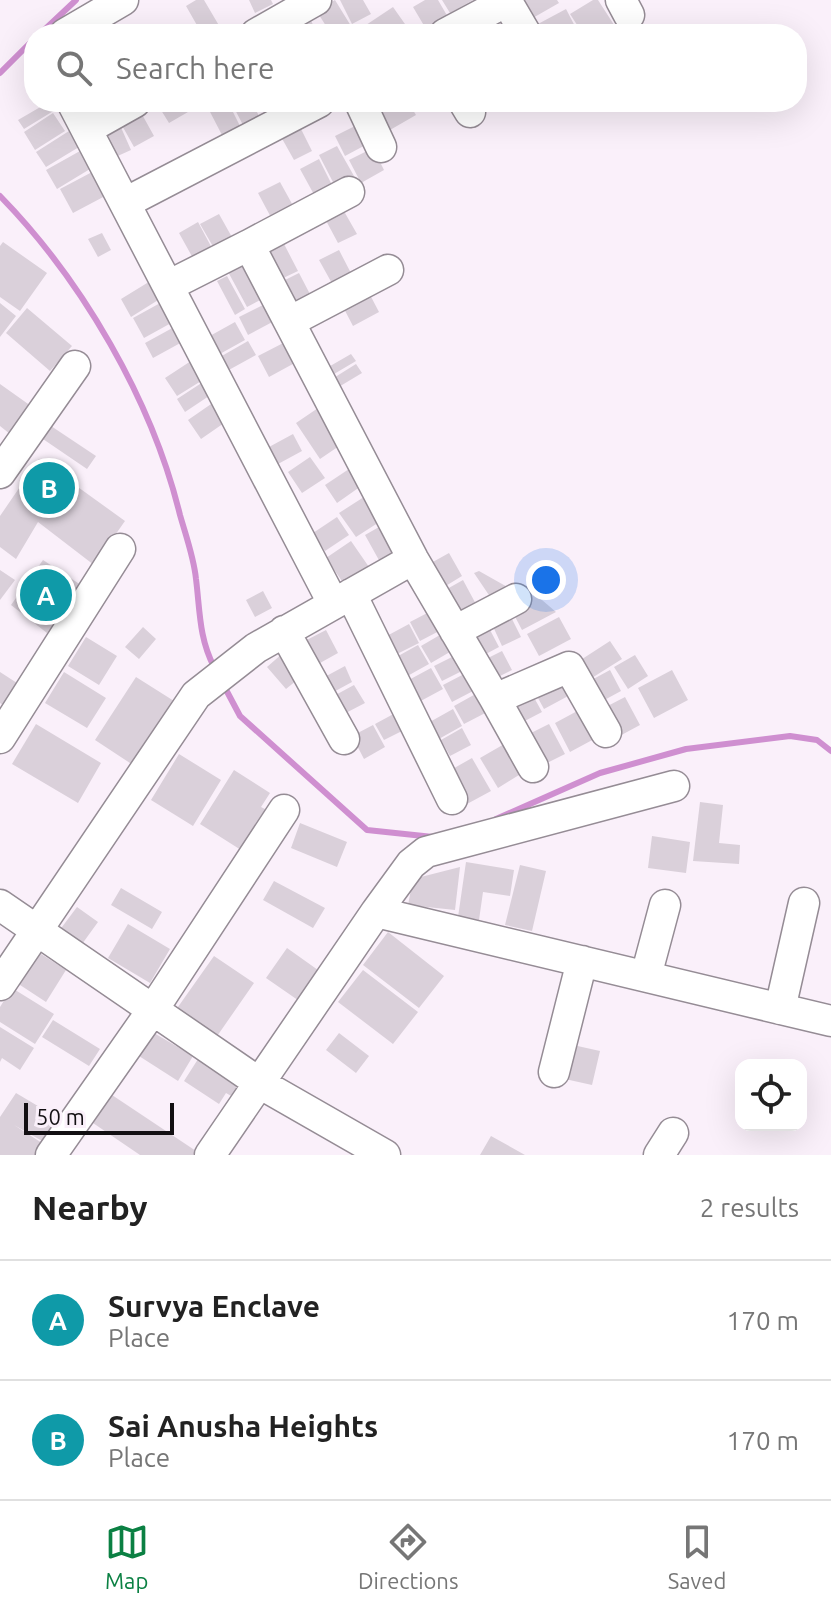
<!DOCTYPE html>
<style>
:root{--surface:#fff;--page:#f2f2f2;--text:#222;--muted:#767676;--line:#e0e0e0;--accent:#0b8043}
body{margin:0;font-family:Ubuntu,sans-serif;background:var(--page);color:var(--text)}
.controls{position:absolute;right:24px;bottom:24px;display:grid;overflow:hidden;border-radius:16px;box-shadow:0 8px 32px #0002}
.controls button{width:72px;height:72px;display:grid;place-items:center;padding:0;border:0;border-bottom:2px solid var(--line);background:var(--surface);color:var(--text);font:40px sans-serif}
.scale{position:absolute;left:24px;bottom:20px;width:150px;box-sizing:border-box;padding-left:8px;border:4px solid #120f12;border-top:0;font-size:22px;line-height:28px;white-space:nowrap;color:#120f12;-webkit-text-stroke:6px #faf0fa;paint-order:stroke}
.you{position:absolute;left:546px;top:580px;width:28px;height:28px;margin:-20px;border:6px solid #fff;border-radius:50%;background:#1a73e8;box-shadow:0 0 0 12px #1a73e833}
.badge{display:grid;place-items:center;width:52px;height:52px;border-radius:50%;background:var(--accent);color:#fff;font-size:26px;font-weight:700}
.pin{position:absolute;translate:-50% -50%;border:4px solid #fff;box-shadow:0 2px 8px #0006}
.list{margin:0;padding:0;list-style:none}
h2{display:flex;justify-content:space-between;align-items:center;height:104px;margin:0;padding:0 32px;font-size:34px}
h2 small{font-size:26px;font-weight:400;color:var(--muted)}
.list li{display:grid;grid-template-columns:52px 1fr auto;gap:24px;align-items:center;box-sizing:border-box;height:120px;padding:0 32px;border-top:2px solid var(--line)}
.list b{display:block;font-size:30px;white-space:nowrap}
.list p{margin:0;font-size:26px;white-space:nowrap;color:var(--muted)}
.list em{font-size:26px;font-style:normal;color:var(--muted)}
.icon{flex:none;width:44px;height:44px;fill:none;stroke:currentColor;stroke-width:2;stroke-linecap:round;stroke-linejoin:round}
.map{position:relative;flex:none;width:831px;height:1155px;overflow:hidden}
.search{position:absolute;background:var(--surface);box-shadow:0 8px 32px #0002;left:24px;right:24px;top:24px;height:88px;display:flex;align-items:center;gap:20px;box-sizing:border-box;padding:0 28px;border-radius:32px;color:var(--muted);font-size:30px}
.sheet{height:344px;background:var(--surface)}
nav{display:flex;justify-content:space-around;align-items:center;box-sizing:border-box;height:112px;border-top:2px solid var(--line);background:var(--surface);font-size:22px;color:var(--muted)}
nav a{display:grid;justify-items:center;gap:4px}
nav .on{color:var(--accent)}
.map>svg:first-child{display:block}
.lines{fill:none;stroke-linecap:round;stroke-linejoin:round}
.stream{stroke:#cf8fd0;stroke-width:6}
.building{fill:#dad0da}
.minor-casing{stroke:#958c95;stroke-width:33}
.minor{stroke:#fff;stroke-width:30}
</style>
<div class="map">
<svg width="831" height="1155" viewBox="0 0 831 1155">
<rect width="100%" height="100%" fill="#faf0fa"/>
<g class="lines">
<path class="stream" d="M40,34L76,0
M0,73L34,39
M0,196C82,280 152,400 180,515C186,536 194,558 196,579C200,611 199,638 214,667
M223,684L240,716L367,830L433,837
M496,819L600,773L686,749L790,736L817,740L831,751"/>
</g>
<path class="building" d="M196,0H204L224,34H202L186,6Z
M249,0H271L273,4L255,13Z
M335,0L351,26L331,34L316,10Z
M340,0H363L371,14L352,24Z
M425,0H438L452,24L429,34L413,7Z
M442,0H473L450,13Z
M521,0H557L559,3L531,19Z
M593,0H598L618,31L583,34L570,14Z
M393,7L412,34H373L366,25Z
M566,9L579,34H543L538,24Z
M503,11L517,34H477Z
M310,19L318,34H294L292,29Z
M49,102L55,110L24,129L18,120Z
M156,102H182L188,112L169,123Z
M220,102H228L241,128L223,137L208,108Z
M231,102H252L259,116L243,125Z
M393,102H408L416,115L390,130L378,111Z
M139,109L154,136L134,147L119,120Z
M53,113L65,131L35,150L24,132Z
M363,122L373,141L345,156L335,136Z
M119,123L131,150L111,159L99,133Z
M299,125L312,151L294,160L280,135Z
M69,131L79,147L46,167L36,152Z
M337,146L354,176L335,186L319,155Z
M373,148L384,170L361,183L349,160Z
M80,151L90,169L57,189L46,170Z
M319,159L335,191L317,200L300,169Z
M94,171L107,195L73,213L60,189Z
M280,182L296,211L274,223L258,193Z
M341,206L357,234L338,243L323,215Z
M219,214L233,239L215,250L200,224Z
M198,222L213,250L194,260L179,233Z
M102,233L111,250L98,257L88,239Z
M3,242L47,273L20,311L0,297V246Z
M284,244L298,271L279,280L265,254Z
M339,250L353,277L334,287L319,260Z
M245,258L266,297L247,307L226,268Z
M299,273L312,298L295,308L281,282Z
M227,276L245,309L235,315L217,281Z
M152,280L163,297L131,317L121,299Z
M368,291L379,312L353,326L342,305Z
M162,302L173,322L144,338L133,318Z
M269,302L278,319L248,335L239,317Z
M0,303L16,316L0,337Z
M27,308L72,346L50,371L6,333Z
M235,322L245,340L218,355L208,337Z
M176,326L184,341L153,358L145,343Z
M291,339L302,359L269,377L258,356Z
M248,341L256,355L227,371L220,357Z
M351,354L356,361L329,377L325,369Z
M194,359L206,378L177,396L165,378Z
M356,364L362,373L337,388L332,379Z
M203,382L212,394L185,412L177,399Z
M0,384L31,406L10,434L0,426Z
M214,402L227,421L201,439L188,420Z
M321,406L345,442L320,459L296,423Z
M48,424L96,456L87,469L40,437Z
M293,434L302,451L278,464L269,447Z
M310,457L325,478L302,493L288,472Z
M39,459L125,521L94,565L38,522L16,559L0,547V516Z
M352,467L364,484L337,503L325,485Z
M367,495L384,519L356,537L339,513Z
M337,517L349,535L325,551L313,533Z
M386,523L401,551L380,562L365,535Z
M351,541L369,567L344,584L326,558Z
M449,553L462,576L444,587L431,563Z
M43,560L81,585L47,633L11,605Z
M0,570L15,580L0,600Z
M479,571L520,594L495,604L474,573Z
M463,580L477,606L461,614L447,589Z
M263,591L272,608L255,617L246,600Z
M535,594L556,612L522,630L510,607Z
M433,610L443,629L420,641L410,622Z
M508,611L521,637L502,646L490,620Z
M559,617L571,639L539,656L527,634Z
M409,624L419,643L393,656L383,638Z
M143,627L156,639L139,659L125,647Z
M489,628L499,647L484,655L474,636Z
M326,630L338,653L311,668L299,644Z
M445,632L455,649L431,663L421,646Z
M86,637L117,656L99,685L68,666Z
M610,641L622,659L587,681L576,663Z
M418,645L429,664L402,679L391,660Z
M502,651L512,670L494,679L484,660Z
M283,653L302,676L286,689L267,667Z
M456,655L464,670L442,681L434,666Z
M635,655L648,676L628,689L614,667Z
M345,666L352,682L328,695L319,680Z
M431,668L443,689L417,703L405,682Z
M610,670L621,691L597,704L586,683Z
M672,670L688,700L654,718L638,688Z
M0,672L17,683L3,705L0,703Z
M64,672L106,698L87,728L45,703Z
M466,673L475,690L452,702L443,685Z
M559,675L570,695L544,709L533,689Z
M136,677L174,701L133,765L95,740Z
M354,685L365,703L340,716L330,698Z
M481,691L491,710L464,724L454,706Z
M531,692L542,712L519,724L508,704Z
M625,697L640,725L614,739L598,711Z
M453,709L462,726L437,740L428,723Z
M581,709L596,738L570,752L555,723Z
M399,711L408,728L384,740L375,724Z
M36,724L101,763L78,803L12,764Z
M549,724L565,754L543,765L527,735Z
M373,725L385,747L364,759L352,736Z
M462,728L471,745L450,756L441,740Z
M506,743L524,772L498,788L480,758Z
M179,754L221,780L193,826L151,800Z
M472,758L491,791L467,804L449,771Z
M234,770L270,793L261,807L267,810L241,850L200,824Z
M700,802L723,805L719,843L740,845L739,864L693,861Z
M300,823L347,842L337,867L291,848Z
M652,836L690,842L686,873L648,868Z
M466,862L514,870L510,896L483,892L479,920L458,917Z
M520,865L546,871L532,931L505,925Z
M460,867L455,910L408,905L413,879Z
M274,881L325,908L313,928L263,900Z
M121,888L162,912L152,929L111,905Z
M77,907L98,922L77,951L56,935Z
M128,924L170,949L150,983L108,958Z
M388,932L444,976L419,1008L363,965Z
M287,948L325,975L305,1005L266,978Z
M38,952L66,970L46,1002L17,983Z
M214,956L254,983L213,1042L173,1014Z
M363,970L418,1012L393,1044L338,1002Z
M12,988L54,1014L35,1044L0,1022V1007Z
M53,1020L100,1049L89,1066L42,1037Z
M0,1027L34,1048L20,1070L2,1058L0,1062Z
M154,1033L193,1056L178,1081L139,1056Z
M339,1033L369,1056L356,1073L326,1050Z
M573,1045L600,1051L592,1085L565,1079Z
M200,1056L242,1083L233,1097L226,1093L219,1104L184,1081Z
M16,1093L58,1118L44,1142L14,1125L42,1143L35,1155H0V1117Z
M112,1095L196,1151L193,1155H140L93,1123Z
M491,1136L525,1155H480Z"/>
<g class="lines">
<defs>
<path id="minor" d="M506,0L526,34
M621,0L629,15
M65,34L123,0
M256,34L316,0
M445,34L507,1
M72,102L333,603
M360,102L381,147
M464,102L470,112
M87,129L135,102
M349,192L249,245L413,559L495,699L569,667L606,732
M125,203L319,102
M170,285L249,245
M291,321L388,270
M0,473L75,366
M351,594L452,799
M284,631L344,739
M455,631L516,599
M495,699L533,767
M0,738L120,549
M0,905L261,1084L385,1155
M376,912L831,1021
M646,976L665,905
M0,985L196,695L256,648L413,559
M780,1009L804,903
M554,1072L582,961
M51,1155L154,1008L284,810
M210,1155L376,912L411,864L426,852L674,786
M659,1155L673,1133"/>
</defs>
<use href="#minor" class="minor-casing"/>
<use href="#minor" class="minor"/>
</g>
</svg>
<div class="controls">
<button><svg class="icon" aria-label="locate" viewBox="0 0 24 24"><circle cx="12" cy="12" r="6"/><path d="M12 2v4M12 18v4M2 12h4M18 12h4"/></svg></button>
</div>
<div class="scale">50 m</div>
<div class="you"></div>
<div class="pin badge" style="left:46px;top:595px;background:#0f9aa8">A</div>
<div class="pin badge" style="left:49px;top:488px;background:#0f9aa8">B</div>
<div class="search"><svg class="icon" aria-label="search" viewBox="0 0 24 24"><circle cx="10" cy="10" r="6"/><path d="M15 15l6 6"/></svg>Search here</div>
</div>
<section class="sheet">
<h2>Nearby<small>2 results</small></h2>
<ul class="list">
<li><span class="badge" style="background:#0f9aa8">A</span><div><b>Survya Enclave</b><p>Place</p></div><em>170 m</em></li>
<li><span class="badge" style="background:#0f9aa8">B</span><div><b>Sai Anusha Heights</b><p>Place</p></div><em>170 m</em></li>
</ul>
</section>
<nav>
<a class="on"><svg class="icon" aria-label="map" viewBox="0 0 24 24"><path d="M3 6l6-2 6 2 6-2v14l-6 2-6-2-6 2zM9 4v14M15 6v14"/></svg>Map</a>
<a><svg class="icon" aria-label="directions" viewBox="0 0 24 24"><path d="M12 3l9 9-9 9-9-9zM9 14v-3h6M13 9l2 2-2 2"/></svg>Directions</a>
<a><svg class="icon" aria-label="saved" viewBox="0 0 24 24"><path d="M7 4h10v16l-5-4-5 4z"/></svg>Saved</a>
</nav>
